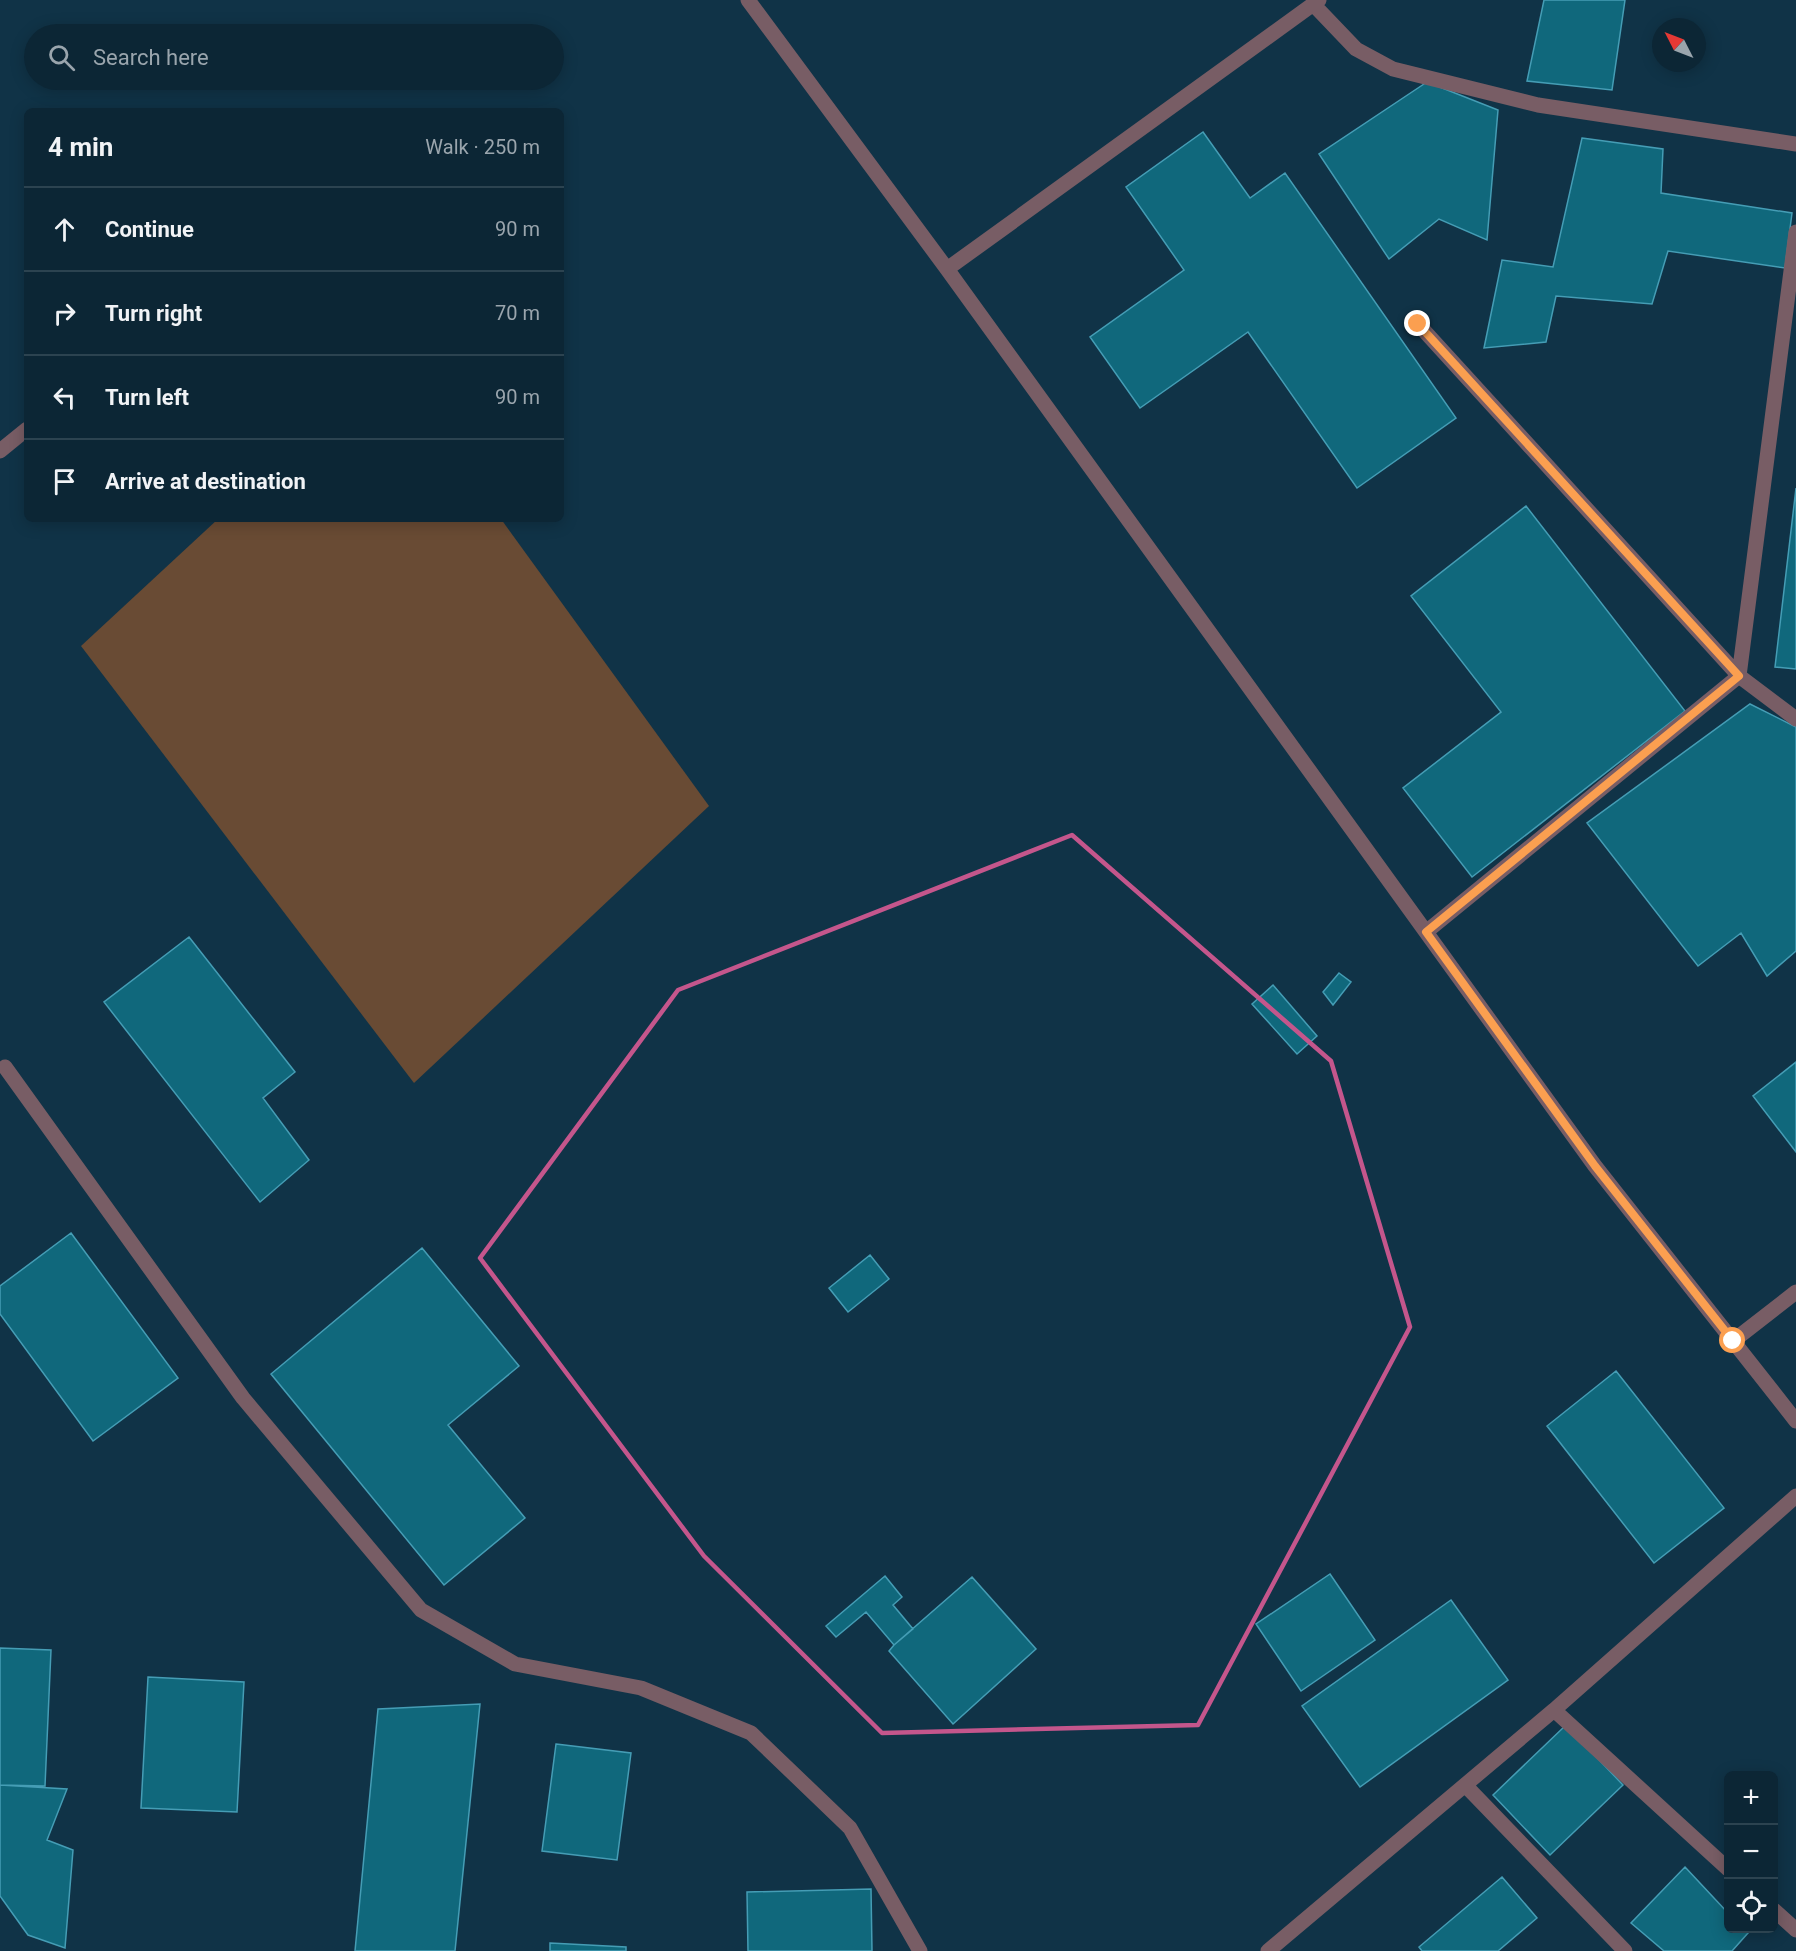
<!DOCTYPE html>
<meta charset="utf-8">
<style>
:root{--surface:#0c2635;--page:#152e3d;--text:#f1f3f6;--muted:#9aa5ad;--line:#2c4350}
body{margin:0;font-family:Roboto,sans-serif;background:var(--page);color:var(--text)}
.controls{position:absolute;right:18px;bottom:18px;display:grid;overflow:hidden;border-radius:9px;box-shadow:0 3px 15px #0003}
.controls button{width:54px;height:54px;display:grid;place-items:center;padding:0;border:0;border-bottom:2px solid var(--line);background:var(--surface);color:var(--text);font:30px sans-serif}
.compass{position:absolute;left:1652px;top:18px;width:54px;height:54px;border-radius:50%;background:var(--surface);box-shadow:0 3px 15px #0003;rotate:312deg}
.stop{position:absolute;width:18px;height:18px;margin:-14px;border:4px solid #fb9f50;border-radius:50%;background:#fff}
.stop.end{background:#fb9f50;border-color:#fff;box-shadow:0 2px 6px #0008}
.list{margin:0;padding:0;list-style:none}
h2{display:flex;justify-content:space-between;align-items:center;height:78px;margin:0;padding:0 24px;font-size:26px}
h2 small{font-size:20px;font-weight:400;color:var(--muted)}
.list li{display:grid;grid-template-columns:39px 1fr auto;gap:18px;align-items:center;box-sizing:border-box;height:84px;padding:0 24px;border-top:2px solid var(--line)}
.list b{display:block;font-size:22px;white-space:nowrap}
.list em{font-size:20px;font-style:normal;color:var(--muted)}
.icon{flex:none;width:33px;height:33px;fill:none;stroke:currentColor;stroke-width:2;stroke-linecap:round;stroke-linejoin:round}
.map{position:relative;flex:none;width:1796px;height:1951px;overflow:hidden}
.search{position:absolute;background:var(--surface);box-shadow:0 3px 15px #0003;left:24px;top:24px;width:540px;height:66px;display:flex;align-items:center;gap:15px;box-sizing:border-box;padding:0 21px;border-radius:33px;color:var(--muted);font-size:22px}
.panel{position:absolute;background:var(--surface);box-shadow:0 3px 15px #0003;left:24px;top:108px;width:540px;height:414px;border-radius:9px}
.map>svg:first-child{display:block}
.green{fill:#694b34}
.building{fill:#10687c;stroke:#459db5;stroke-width:1.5}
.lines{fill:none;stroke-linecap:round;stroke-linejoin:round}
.minor{stroke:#785d65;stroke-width:15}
.route{stroke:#fb9f50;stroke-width:8}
.marked{fill:none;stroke:#c4568c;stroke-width:4.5;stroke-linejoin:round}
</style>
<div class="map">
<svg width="1796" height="1951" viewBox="0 0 1796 1951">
<rect width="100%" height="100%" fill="#103347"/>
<path class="green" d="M218,519H501L709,806L414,1083L81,646Z"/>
<path class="building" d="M1544,0H1625L1612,90L1527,81Z
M1427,82L1498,110L1487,240L1439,219L1389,259L1319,154Z
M1203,132L1250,198L1285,173L1456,418L1357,488L1248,332L1140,408L1090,337L1184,270L1126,187Z
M1582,138L1663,149L1661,193L1792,213L1785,268L1668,251L1652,304L1556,296L1546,342L1484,348L1502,260L1553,267Z
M1796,488V669L1775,667Z
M1526,506L1685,711L1472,877L1403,788L1501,712L1411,596Z
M1750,704L1796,727V951L1767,976L1741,933L1698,966L1587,823Z
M189,937L295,1072L263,1098L309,1160L260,1202L104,1002Z
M1339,973L1351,982L1333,1005L1323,992Z
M1273,985L1317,1036L1297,1054L1252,1004Z
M1796,1062V1152L1753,1096Z
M71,1233L178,1378L93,1441L0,1314V1286Z
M422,1248L519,1366L448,1425L525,1518L444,1585L271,1374Z
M870,1255L889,1279L848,1312L829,1288Z
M1616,1371L1724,1508L1654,1563L1547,1426Z
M1330,1574L1375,1640L1301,1691L1256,1624Z
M885,1576L902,1597L893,1605L913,1629L894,1645L866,1612L836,1637L826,1626Z
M972,1577L1036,1649L953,1724L889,1651L894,1645Z
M1451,1600L1508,1680L1360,1787L1302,1706Z
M0,1648L51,1650L45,1786L0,1785Z
M148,1677L244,1682L237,1812L141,1808Z
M480,1704L455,1951H355L378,1709Z
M1566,1725L1623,1785L1550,1855L1493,1795Z
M556,1744L631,1753L617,1860L542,1851Z
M0,1785L67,1789L47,1840L73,1850L65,1948L28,1935L0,1896Z
M1685,1867L1728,1913V1928H1743L1748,1933L1732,1951H1664L1631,1923Z
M1502,1877L1537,1918L1498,1951H1422L1419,1947Z
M871,1889L872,1951H748L747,1892Z
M550,1943L626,1947V1951H550Z"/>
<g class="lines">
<path class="minor" d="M748,0L947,269L1595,1166L1796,1421
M1313,4L1356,49L1393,69L1538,105L1796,144
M947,269L1319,0
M1418,324L1739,676L1796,719
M0,451L27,429
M1426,932L1739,676L1796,232
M5,1067L243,1398L421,1610L515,1664L641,1688L751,1733L850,1828L920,1951
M1733,1341L1796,1292
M1554,1710L1728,1869
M1465,1785L1625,1951
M1774,1910L1796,1930
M1268,1951L1554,1710L1796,1496"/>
</g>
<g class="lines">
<path class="route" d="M1418,324L1739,676L1426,932L1595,1166L1733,1341"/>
</g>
<path class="marked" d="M1072,835L1331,1061L1410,1327L1198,1725L882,1733L704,1556L480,1258L678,990Z"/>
</svg>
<div class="controls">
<button>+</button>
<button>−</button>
<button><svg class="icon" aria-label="locate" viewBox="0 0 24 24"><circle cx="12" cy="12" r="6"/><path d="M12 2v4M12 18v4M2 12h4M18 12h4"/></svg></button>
</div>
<svg class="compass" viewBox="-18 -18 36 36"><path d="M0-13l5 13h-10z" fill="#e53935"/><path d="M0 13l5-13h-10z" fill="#9aa5ad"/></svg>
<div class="stop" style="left:1733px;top:1341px"></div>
<div class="stop end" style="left:1418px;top:324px"></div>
<div class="search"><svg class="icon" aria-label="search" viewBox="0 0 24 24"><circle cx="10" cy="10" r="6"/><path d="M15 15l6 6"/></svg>Search here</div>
<section class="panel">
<h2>4 min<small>Walk · 250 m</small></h2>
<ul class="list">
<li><svg class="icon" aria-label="ahead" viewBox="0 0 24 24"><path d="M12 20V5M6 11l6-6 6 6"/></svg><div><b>Continue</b></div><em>90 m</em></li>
<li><svg class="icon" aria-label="right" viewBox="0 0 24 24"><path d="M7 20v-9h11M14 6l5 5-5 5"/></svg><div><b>Turn right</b></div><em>70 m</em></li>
<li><svg class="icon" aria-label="left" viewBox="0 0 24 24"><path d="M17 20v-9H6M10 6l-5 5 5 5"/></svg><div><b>Turn left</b></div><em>90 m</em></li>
<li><svg class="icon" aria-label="arrive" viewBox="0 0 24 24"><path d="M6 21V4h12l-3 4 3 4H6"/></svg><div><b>Arrive at destination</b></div></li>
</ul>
</section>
</div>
